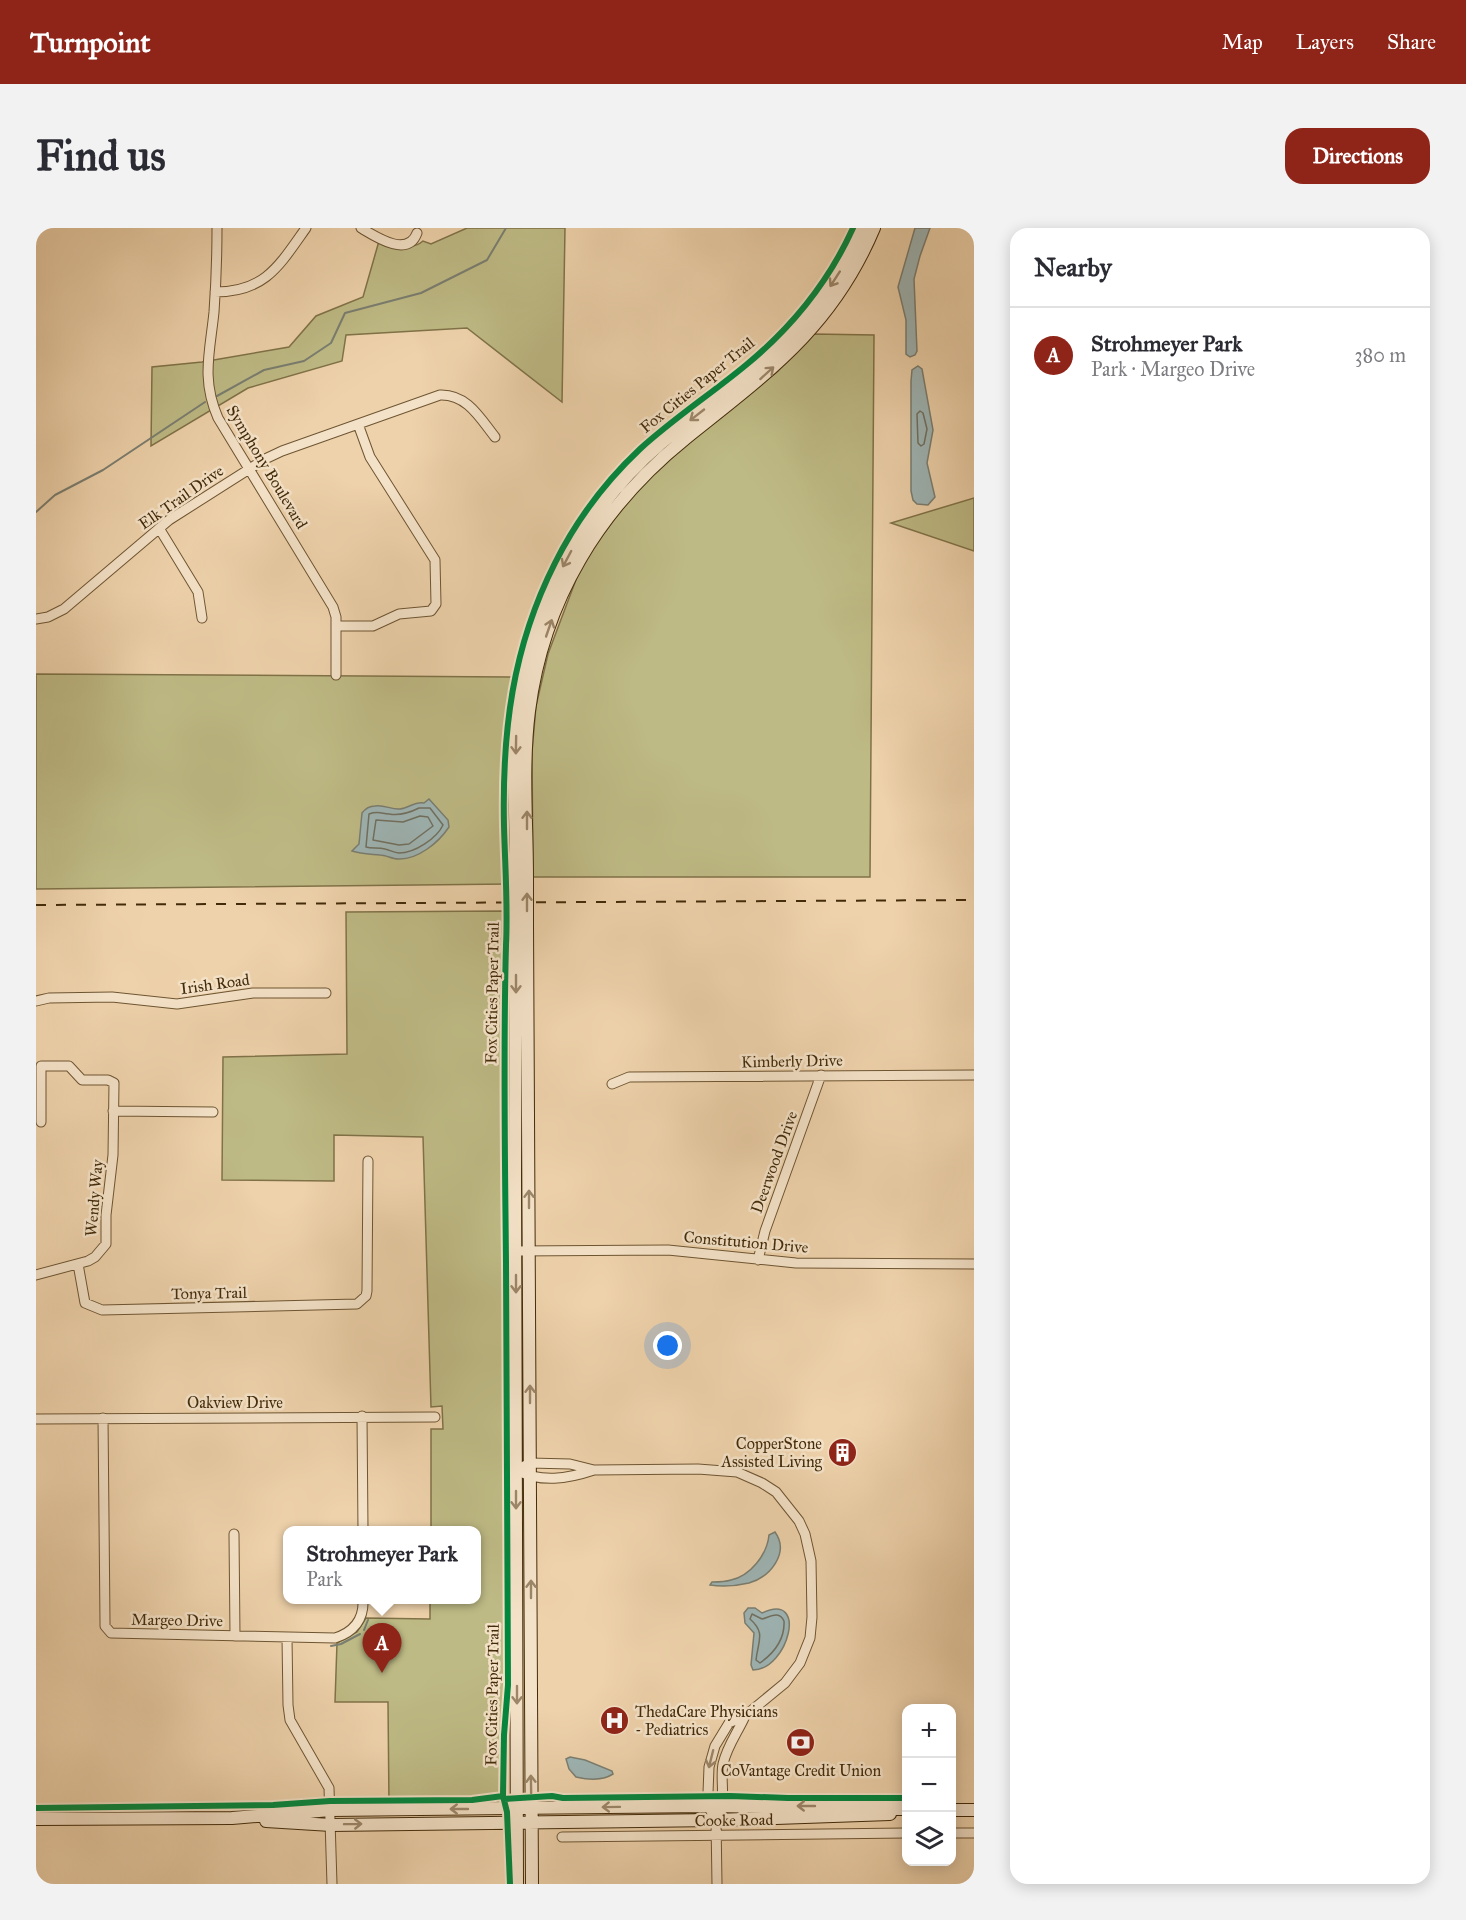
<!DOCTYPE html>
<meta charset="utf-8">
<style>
:root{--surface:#fff;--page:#f2f2f3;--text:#2b2b33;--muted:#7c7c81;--line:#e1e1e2;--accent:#8f2418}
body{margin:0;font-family:"IM FELL Great Primer",serif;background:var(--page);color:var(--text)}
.controls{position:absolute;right:18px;bottom:18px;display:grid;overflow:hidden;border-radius:12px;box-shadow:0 3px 15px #0003}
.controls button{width:54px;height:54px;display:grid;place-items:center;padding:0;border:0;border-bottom:2px solid var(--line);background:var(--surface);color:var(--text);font:30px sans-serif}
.you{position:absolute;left:632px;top:1118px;width:21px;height:21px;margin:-15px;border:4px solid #fff;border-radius:50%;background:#1a73e8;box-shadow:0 0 0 9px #1a73e833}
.badge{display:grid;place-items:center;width:39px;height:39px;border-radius:50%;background:var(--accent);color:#fff;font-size:20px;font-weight:700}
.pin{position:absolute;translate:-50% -50px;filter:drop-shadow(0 2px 3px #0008)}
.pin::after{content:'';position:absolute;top:32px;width:21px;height:18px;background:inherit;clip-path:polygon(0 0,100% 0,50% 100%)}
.popup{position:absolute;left:247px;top:1298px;width:198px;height:78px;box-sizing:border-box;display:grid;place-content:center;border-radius:12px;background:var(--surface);filter:drop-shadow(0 2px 4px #0005);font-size:20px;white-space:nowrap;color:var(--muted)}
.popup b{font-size:22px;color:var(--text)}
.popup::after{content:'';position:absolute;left:50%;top:100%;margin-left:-12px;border:12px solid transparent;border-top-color:var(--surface)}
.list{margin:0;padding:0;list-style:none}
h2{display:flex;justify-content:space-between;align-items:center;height:78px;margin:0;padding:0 24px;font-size:26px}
h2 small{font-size:20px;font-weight:400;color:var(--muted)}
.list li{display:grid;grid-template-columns:39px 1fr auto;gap:18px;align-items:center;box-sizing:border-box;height:96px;padding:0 24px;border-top:2px solid var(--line)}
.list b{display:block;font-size:22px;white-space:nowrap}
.list p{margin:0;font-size:20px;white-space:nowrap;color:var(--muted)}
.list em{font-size:20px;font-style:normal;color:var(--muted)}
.icon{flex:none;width:33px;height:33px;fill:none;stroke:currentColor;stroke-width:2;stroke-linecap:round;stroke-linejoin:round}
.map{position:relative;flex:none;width:938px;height:1656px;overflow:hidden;border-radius:18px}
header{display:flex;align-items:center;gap:36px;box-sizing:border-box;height:84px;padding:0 30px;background:var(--accent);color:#fff}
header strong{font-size:28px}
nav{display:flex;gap:33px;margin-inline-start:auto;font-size:21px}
.intro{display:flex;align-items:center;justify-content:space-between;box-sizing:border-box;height:144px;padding:0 36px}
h1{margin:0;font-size:42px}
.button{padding:15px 27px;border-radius:18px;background:var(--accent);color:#fff;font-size:21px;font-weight:700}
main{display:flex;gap:36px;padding:0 36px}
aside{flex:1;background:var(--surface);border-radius:18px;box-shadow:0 3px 15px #0003}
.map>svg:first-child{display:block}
.green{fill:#beba85;stroke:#807248;stroke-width:1.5}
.water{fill:#9eb5b5;stroke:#7a7e71;stroke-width:1.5}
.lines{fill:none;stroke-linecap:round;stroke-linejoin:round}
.shore{stroke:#707060;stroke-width:1.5}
.stream{stroke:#7a7e71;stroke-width:2}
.street-casing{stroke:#6e5532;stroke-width:11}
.secondary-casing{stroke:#432b0a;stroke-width:14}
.street{stroke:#f4e2c8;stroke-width:9}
.secondary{stroke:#f4e2c8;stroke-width:12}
.rail{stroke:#432b0a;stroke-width:2;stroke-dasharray:10 10;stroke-linecap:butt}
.secondary-bridge-casing{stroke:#432b0a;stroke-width:14;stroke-linecap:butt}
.secondary-bridge{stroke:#f4e2c8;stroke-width:12}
.cycleway-casing{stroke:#f4e2c8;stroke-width:10}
.cycleway{stroke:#00873e;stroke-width:6}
.oneway{stroke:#9c8669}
.labels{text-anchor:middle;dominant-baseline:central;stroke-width:5;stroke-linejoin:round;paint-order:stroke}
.street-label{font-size:16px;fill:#432b0a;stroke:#f4e2c8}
.poi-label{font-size:16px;fill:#432b0a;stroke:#f4e2c8;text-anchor:end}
</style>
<header>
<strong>Turnpoint</strong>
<nav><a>Map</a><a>Layers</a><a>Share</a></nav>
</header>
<div class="intro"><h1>Find us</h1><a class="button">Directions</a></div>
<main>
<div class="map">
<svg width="938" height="1656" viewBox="0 0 938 1656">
<rect width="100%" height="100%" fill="#eed2ab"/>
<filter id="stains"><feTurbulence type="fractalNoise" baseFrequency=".00333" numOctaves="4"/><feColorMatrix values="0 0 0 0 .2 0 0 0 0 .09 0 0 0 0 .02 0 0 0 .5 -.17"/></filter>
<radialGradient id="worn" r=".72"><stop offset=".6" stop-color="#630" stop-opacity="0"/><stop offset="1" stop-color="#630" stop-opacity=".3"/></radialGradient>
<path class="green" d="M431,0H529L526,174L431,100L310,107L306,133L212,160L115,218L116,139L166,134L253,119L280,88L327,69L343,13C357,16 375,24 387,13L395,16Z
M777,106L838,107L834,649H497L496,524L500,478L512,426L541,349L553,326L597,265L655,210L741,144Z
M938,270V323L855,295Z
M0,446L485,449L476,656L0,661Z
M468,683L466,740L473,741V770L475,1464L471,1502V1558C470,1569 466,1573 455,1575L353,1576L352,1474H299L301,1415L321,1404L330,1390L394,1391V1372H440V1302H395V1201H407L406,1178L395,1179L387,909L298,907V953L186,952L187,829L311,826L310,684Z"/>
<path class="water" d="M879,0H894L884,28L878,51L881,123L879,127L874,129L870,126V92L862,59Z
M882,138L886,141L897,202L891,235L899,269L892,277L881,276L877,272L875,263V153L876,142Z
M393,571L412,592L413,599C403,614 382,632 362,631C356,631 350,627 344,627C334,626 325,626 316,623L323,616L326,585C329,581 334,578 339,578C347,576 356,582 364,581C373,580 379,573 388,575Z
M739,1304C754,1325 734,1349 713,1355C700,1358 687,1359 674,1357L676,1354C682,1354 689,1354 695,1352C714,1348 731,1327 733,1307Z
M712,1380H719L726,1385C773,1363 752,1442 717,1442L715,1437L718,1405L709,1395L708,1385Z
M534,1529L549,1532L576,1543L577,1546C566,1553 552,1552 540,1549L533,1541L530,1531Z"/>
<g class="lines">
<path class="shore" d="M884,183L887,185L891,201L888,216L885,218L882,215L881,186Z
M383,580H394L407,597C401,610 379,625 363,625C358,625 354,622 349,621C342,619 336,621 330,619L333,586C341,583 344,585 353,586C364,588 373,585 383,580Z
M384,588L392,589L397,598L373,616L363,617L337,612L340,592L367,594Z
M716,1386L726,1391C734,1389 743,1382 748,1393C749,1411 738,1425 724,1435L720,1432C722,1413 730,1405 714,1391Z"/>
<path class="stream" d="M181,168L228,142L268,133L295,115L309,85L385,65L451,32L470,0
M0,284L19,267L67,242L169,174
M328,1402L332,1392
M295,1418L305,1416L324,1406"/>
<defs>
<path id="street" d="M181,0C181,28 180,56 178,84C174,124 165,151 182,190L297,379L300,389V447
M325,0C340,9 372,30 381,5
M179,64C229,64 243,38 270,0
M123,300L162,364L166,390
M0,391L12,389L28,381L133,292L229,231L246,223L404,167C431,166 444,190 459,209
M300,398H337L363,386L395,383L400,376L399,332L334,229L322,196
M0,773L13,770L76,769L141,776L217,765H290
M576,856L593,849L938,847
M77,883L177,884
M480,1023L632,1022L760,1035L938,1036
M722,1032L729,1003L785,847
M42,1036L49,1075L66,1082L321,1076L330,1068L331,1063L332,933
M0,1047L52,1033L59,1029L70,1016V987L77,927L78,855L72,852H46L33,838H5V894
M326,1188L327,1302
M67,1190L69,1394V1398L75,1405L299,1410C318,1404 328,1391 327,1372
M0,1191L399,1189
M480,1242L494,1235L534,1236L558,1242L662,1241L701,1244L726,1255L740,1264L763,1293L769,1306L775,1333L776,1389L774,1410L764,1435L749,1455L709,1488L693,1495L679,1518L673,1539L672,1565V1578L680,1592L681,1656
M480,1242C505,1255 531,1251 558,1242
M198,1306L199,1408
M251,1410L252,1477L254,1492L293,1560L296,1656
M683,1584C690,1570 684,1552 687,1536C691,1518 702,1504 709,1488
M916,1605H938
M526,1609L870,1605"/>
<path id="secondary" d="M480,651C480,603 477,554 480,506C488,394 540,289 624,216C661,185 702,158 738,125C776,90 804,46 827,0
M491,651C491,595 486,538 493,483C507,372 563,280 650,210C731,145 796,100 838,0
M480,697L479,947L481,1656
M491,697L496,1656
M916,1582H938
M0,1591L196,1590L295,1582L672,1578L870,1581
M230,1593L295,1597L680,1592L854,1586"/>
</defs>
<use href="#street" class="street-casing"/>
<use href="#secondary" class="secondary-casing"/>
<use href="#street" class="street"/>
<use href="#secondary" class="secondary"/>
<path class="rail" d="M0,677L938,672"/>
<defs>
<path id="secondary-bridge" d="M480,651V697
M491,651V697"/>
</defs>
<use href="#secondary-bridge" class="secondary-bridge-casing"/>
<use href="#secondary-bridge" class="secondary-bridge"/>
<defs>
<path id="cycleway" d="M468,1571L516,1568L527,1570L694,1568L752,1570H870
M0,1580L237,1577L294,1573L436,1572L467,1568
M474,1656L471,1584L467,1568L468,1507L472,1457C471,1317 470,1176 470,1035C469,929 467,823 470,717C472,677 469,637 468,598C466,504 476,420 519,335C540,293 570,253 604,221C638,190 675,166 710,137C755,100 793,53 817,0"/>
</defs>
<use href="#cycleway" class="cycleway-casing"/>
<use href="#cycleway" class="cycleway"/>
</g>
<defs><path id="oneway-shaft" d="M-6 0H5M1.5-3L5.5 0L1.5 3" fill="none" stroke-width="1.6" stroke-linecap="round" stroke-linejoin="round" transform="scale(1.5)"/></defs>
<g class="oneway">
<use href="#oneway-shaft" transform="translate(799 51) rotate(123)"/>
<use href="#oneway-shaft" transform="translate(731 145) rotate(-42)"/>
<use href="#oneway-shaft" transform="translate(661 187) rotate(142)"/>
<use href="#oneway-shaft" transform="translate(531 331) rotate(118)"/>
<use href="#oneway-shaft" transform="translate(513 400) rotate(-71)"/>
<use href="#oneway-shaft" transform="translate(480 517) rotate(91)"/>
<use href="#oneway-shaft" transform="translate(491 592) rotate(-90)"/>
<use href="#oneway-shaft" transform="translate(491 674) rotate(-90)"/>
<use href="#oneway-shaft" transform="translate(480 756) rotate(90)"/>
<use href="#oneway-shaft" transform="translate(493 971) rotate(-90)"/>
<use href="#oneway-shaft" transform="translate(480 1056) rotate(90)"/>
<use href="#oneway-shaft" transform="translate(494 1166) rotate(-90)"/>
<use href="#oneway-shaft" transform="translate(480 1272) rotate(90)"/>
<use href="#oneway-shaft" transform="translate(495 1361) rotate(-90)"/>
<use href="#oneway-shaft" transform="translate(481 1467) rotate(90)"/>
<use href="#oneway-shaft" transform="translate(675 1531) rotate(104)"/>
<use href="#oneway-shaft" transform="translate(495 1556) rotate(-91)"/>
<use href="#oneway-shaft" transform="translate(770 1578) rotate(-180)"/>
<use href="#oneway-shaft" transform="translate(575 1579) rotate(179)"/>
<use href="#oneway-shaft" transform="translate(423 1581) rotate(180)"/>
<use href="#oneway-shaft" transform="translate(317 1596) rotate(-1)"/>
</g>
<defs>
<symbol id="building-disc" viewBox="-11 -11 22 22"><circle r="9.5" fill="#8f2418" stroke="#f4e2c8"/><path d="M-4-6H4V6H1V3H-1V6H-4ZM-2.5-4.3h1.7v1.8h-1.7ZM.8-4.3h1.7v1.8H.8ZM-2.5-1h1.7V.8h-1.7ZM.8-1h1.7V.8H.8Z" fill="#fff"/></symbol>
<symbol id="hospital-disc" viewBox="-11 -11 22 22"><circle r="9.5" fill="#8f2418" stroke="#f4e2c8"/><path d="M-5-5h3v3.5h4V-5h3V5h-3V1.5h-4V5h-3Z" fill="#fff"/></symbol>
<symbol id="bank-disc" viewBox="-11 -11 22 22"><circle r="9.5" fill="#8f2418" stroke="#f4e2c8"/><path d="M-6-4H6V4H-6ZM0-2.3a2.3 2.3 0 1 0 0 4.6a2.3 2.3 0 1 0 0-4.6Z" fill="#fff"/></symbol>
</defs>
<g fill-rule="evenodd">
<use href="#building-disc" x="790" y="1208" width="33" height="33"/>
<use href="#hospital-disc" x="562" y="1476" width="33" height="33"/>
<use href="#bank-disc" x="748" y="1498" width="33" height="33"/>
</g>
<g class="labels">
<g class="street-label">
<text transform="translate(661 157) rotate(-39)">Fox Cities Paper Trail</text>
<text transform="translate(231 239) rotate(59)">Symphony Boulevard</text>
<text transform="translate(145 269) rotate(-35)">Elk Trail Drive</text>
<text transform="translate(179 756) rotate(-8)">Irish Road</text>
<text transform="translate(456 765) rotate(-89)">Fox Cities Paper Trail</text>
<text transform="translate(756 833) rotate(-1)">Kimberly Drive</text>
<text transform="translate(738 934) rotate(-70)">Deerwood Drive</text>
<text transform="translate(58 970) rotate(-85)">Wendy Way</text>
<text transform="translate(710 1014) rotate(5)">Constitution Drive</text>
<text transform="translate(173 1065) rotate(-1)">Tonya Trail</text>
<text x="199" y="1174">Oakview Drive</text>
<text transform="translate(141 1392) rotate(1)">Margeo Drive</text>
<text transform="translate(456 1467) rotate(-89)">Fox Cities Paper Trail</text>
<text transform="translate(698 1592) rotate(-1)">Cooke Road</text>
</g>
<g class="poi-label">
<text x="786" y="1215">CopperStone<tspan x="786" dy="18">Assisted Living</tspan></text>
<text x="599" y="1483" text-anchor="start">ThedaCare Physicians<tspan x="599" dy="18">- Pediatrics</tspan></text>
<text x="765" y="1542" text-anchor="middle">CoVantage Credit Union</text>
</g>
</g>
<rect width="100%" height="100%" filter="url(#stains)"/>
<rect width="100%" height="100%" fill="url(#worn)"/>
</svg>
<div class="controls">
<button>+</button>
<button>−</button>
<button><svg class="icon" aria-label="layers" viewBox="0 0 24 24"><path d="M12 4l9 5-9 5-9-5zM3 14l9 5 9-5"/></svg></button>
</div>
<div class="you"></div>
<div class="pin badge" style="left:346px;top:1445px">A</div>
<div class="popup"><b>Strohmeyer Park</b>Park</div>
</div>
<aside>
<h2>Nearby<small></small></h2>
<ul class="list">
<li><span class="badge">A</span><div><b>Strohmeyer Park</b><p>Park · Margeo Drive</p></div><em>380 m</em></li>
</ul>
</aside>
</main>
